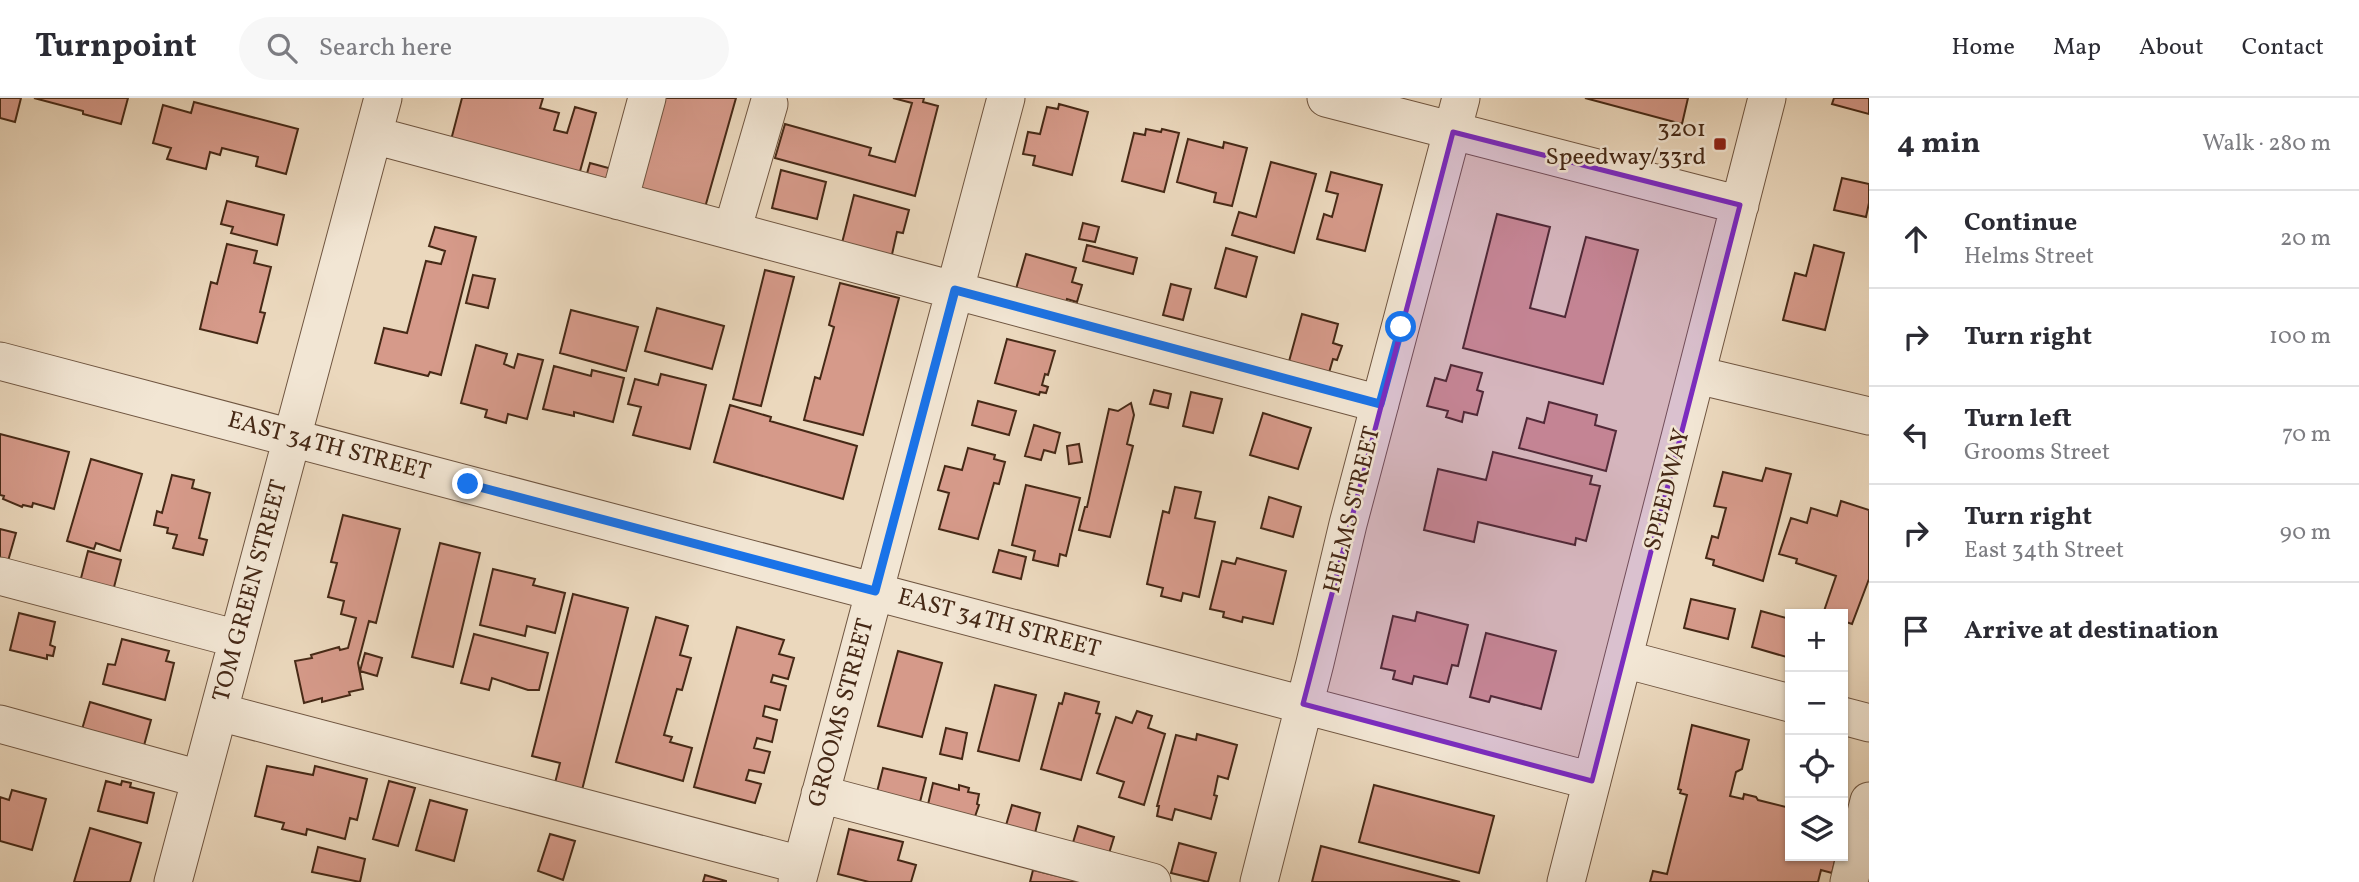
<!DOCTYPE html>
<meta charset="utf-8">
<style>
:root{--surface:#fff;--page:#f7f7f7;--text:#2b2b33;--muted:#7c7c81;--line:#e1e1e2}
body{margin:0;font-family:Vollkorn,serif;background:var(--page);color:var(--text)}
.controls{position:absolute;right:21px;bottom:21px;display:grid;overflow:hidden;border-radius:0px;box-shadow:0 2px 5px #0004}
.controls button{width:63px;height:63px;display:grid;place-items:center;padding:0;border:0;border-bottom:2px solid var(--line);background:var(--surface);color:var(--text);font:35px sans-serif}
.stop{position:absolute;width:21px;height:21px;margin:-16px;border:5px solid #1a73e8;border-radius:50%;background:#fff}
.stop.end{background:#1a73e8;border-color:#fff;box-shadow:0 2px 7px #0008}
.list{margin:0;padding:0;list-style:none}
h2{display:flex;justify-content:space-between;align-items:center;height:91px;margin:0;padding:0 28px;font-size:30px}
h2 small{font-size:23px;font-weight:400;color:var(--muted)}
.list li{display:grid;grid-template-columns:46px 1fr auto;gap:21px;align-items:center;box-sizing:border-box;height:98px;padding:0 28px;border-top:2px solid var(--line)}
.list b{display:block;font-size:26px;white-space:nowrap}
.list p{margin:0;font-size:23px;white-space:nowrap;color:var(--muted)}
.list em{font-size:23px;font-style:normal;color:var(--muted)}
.icon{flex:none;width:38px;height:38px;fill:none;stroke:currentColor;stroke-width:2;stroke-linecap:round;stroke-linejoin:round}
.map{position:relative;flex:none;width:1869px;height:784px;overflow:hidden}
header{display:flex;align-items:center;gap:42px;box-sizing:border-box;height:98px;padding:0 35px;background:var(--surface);border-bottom:2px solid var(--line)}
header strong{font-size:33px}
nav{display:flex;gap:38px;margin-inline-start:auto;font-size:24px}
.search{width:490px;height:63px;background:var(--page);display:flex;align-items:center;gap:18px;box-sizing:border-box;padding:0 24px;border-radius:38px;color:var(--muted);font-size:26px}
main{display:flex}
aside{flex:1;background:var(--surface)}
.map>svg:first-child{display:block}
.building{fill:#d69a8a;stroke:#462916;stroke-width:2}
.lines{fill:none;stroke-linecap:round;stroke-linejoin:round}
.minor-casing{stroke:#6f5540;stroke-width:39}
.minor{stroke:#f2e6d4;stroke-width:37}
.route{stroke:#1a73e8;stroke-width:9}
.marked{fill:#7b2cbf;fill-opacity:0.2;stroke:#7b2cbf;stroke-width:5;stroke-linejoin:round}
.poi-dot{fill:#8f2418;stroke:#f2e6d4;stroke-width:2.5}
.labels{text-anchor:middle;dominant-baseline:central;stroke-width:5;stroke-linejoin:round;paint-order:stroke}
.poi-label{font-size:24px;fill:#462916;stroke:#f2e6d4;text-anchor:end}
.street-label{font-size:24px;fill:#462916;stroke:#f2e6d4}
</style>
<header>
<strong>Turnpoint</strong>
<div class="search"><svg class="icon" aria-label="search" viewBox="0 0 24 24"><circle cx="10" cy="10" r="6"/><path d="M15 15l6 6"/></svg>Search here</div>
<nav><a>Home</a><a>Map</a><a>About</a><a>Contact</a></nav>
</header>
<main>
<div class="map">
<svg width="1869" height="784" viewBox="0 0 1869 784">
<rect width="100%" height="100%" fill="#ebd8bd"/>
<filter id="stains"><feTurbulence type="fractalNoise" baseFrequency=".00286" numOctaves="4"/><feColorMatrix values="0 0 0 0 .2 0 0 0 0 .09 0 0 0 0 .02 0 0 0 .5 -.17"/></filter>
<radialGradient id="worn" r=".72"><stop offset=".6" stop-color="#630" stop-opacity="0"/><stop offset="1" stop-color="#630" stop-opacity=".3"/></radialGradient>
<path class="building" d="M0,0H21L15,24L0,20Z
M34,0H128L121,26L83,16V13Z
M462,0H543L540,10L559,15L554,32L567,35L575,9L596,15L579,77L451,42Z
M663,0H736L704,113L639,96Z
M893,0H924L923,4L938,8L915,98L775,60L785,26L871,50L869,57L895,64L912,5Z
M1585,0H1688L1682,26Z
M1834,0H1869V16L1832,6Z
M194,4L298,31L286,76L256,68L258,59L222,50L220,57L210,54L206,71L167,61L171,50L153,45L163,7L191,15Z
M1059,6L1088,14L1072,77L1033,67L1035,58L1023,56L1028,34L1040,36L1047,9L1058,11Z
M1146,31L1161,34L1162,31L1179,35L1164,94L1122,83L1134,35L1145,37Z
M1188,41L1223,50L1224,44L1247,50L1232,108L1214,104L1216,95L1177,84Z
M1271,64L1316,76L1294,155L1232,137L1239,114L1256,119Z
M590,65L612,71L606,92L584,86Z
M781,72L826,84L817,121L772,110Z
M1331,74L1382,87L1365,153L1317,141L1324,116L1332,119L1338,96L1326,93Z
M1842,80L1869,86V105L1866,119L1834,112Z
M854,97L909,112L903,135L897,134L891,161L841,149Z
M227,103L284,117L277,147L231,135L233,129L221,126Z
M1497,116L1550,129L1530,210L1565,219L1586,139L1638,152L1603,286L1463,250Z
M1083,125L1099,129L1095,144L1079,141Z
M435,129L476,139L441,277L430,274L428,278L375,265L384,230L407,235L426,163L441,166L445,153L429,148Z
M227,146L257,153L254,165L271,169L260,214L265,215L257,245L200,231L211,184L217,186Z
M1087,147L1137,160L1133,176L1083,163Z
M1814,147L1844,155L1825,232L1783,222L1795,175L1806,178Z
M1226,150L1257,159L1246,199L1215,190Z
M1026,156L1076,170L1072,184L1082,187L1077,204L1067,201L1064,213L1014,198Z
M765,172L794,179L761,308L733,301Z
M473,177L495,181L488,210L466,205Z
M840,185L899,200L863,337L804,322L815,279L820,281L834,229L829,227Z
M1171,186L1191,191L1183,222L1163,217Z
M657,210L724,228L712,271L645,253Z
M571,212L638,229L626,273L560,255Z
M1302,216L1338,226L1333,245L1342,248L1337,262L1333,261L1328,278L1288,267Z
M1007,241L1055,253L1048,277L1045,276L1042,287L1048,289L1046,295L1040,294L1039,297L995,285Z
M476,247L507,256L504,266L514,270L518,256L543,262L527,321L508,316L506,325L485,319L487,312L461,305Z
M1451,267L1482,275L1477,292L1483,294L1477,317L1464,314L1462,324L1446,319L1448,313L1427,308L1435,280L1446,283Z
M554,268L591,278L592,272L624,280L613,324L574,314V318L543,311Z
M661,276L706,287L690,351L633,337L641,309L628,306L635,281L658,287Z
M1154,292L1171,296L1168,310L1150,306Z
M1191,294L1222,301L1213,335L1183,328Z
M978,303L1016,313L1009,337L972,327Z
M1549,304L1597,317L1595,327L1616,333L1606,373L1519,350L1527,320L1544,325Z
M1131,305L1134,317L1127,346L1133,348L1110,439L1079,432L1085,409H1087L1109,311L1118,313Z
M730,307L771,319L770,323L857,348L843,401L714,364Z
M1263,315L1311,330L1298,371L1250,357Z
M1034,327L1060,335L1055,355L1044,352L1041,362L1025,358Z
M0,336L69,354L54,411L33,405L32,409L23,407L22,409L3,401L4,398L0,397Z
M1079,346L1082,364L1069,366L1067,348Z
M968,350L995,357L994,361L1005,364L999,386L994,385L978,441L939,431L949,395L938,392L945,368L962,372Z
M1493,354L1592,378L1590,386L1600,388L1586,443L1576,440L1575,447L1478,424L1474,444L1424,432L1438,371L1486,382Z
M91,361L142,376L120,453L96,445L94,451L67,443Z
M1766,370L1791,376L1763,483L1713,467L1714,462L1706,460L1712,438L1718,440L1726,410L1714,408L1723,374L1762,383Z
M172,377L194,382L192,390L210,395L199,440L207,442L203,457L173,450L177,437L167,435L168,430L154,427L157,413L162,415Z
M1026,387L1080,400L1066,458L1060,456L1058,468L1033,462L1035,453L1012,447Z
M1175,389L1201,394L1195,420L1215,424L1199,499L1183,495L1181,503L1161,498L1163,490L1147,486L1163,413L1169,415Z
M1269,399L1301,409L1293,439L1261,430Z
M1841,403L1869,412V481L1852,526L1843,523V516H1823L1836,478L1796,465L1797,461L1779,456L1791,420L1807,425L1811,410L1837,418Z
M343,417L400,431L376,525L369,523L358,565L363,591L349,594L350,597L322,604V600L304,605L295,563L312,560L311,557L339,549L340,552L348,550L356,520L341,516L344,503L328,499L337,465L331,464Z
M0,431L16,435L4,477L0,476Z
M440,445L480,455L453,569L412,559Z
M999,452L1026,459L1021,481L993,474Z
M88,453L121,462L113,493L80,484Z
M1237,460L1286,473L1273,526L1243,519L1242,524L1223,519L1224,514L1210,511L1222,463L1235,466Z
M493,471L535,481L533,487L565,495L555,535L527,528L525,538L480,527Z
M573,496L628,510L581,696L554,689L560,665L532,658Z
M1691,501L1735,511L1728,541L1684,530Z
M1761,513L1790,521V560L1752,549Z
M1417,514L1468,527L1458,568L1452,567L1447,586L1414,578L1412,586L1393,581L1395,573L1381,570L1393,518L1415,523Z
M19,515L55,524L50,547L55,549L53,558L47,557V561L10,552Z
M656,519L688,528L680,557L691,560L682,592L677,591L664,637L672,639L670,644L692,650L683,683L616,664Z
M737,529L784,542L779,556L794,560L788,581L773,577L771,584L786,588L780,612L765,608L763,618L777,622L772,644L757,640L754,650L770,654L764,675L749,672L746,682L761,686L755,705L694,689Z
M1486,535L1556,553L1541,611L1491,598L1489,604L1470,599Z
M474,536L548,555L539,592H528L492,580L489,592L461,585Z
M122,541L169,553L166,563L174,565L165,602L103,586L108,566L115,567Z
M898,553L942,565L922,639L878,628Z
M365,555L382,560L377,578L360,573Z
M995,587L1036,597L1019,663L978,653Z
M1065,595L1099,604L1096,615L1100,616L1081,682L1041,671L1059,605L1062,606Z
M90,604L151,622L140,662L78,645Z
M1137,613L1152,618L1148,630L1165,636L1144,707L1119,699L1124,684L1097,675L1116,619L1132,625Z
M1692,627L1749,642L1742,671L1736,674L1730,698L1743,701L1744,696L1756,699L1758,702L1790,710V758H1836L1832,775L1821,772L1818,784H1650L1653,773L1667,776L1687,697L1680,695L1681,692L1678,691Z
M946,630L967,635L962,661L940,656Z
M1197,636L1237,647L1228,681L1218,678L1214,697L1217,698L1211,721L1175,711L1172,722L1157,718L1159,708H1157L1176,637L1196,642Z
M267,668L313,677L315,668L367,681L357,722L350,720L345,741L307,731L306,737L282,731L284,725L255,718Z
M883,670L926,680L919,708L876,698Z
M106,683L121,687L122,683L131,685L130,689L154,695L147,725L98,713Z
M389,683L415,690L398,748L373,741Z
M933,685L959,692V687L969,690L968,694L979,696L977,706L979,707L972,727L926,715Z
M1374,687L1494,718L1479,775L1359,744Z
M12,692L46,701L32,752L0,743V699L9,702Z
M430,702L467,712L454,763L416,752Z
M1012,707L1040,715L1033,743L1004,734Z
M1078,728L1114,739L1107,762L1071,751Z
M90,730L141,745L130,784H74Z
M849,731L903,744L898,762L916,767L911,784H869L838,776Z
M550,736L575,743L563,782L538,773Z
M1179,745L1216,755L1208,784L1171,775Z
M1321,748L1460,784H1312Z
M318,749L365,761L360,784L312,774Z
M1033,772L1083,784H1030Z
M705,777L726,783V784H703Z"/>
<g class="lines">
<defs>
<path id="minor" d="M1326,0L1740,107
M373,37L1380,306
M619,103L647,0
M732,133L769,6
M0,263L1592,683
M1697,277L1869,318
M0,478L238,541
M1624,561L1790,605
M219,614L801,767
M1843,618L1869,625
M0,626L200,681
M820,696L1152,784
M173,784L383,0
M797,784L1006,0
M1259,784L1315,565L1348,426L1461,0
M1566,784L1767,0
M1849,784L1869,703"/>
</defs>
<use href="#minor" class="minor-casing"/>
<use href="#minor" class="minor"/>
</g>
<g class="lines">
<path class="route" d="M468,386L875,493L955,192L1380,306L1401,229"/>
</g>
<path class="marked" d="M1453,34L1740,107L1592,683L1303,606Z"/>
<rect class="poi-dot" x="1713" y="39" width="14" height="14" rx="3.5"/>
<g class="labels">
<g class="poi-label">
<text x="1706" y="32">3201<tspan x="1706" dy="28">Speedway/33rd</tspan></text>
</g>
<g class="street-label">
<text transform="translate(329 349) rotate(15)">EAST 34TH STREET</text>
<text transform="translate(1668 392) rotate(-76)">SPEEDWAY</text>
<text transform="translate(1353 412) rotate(-76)">HELMS STREET</text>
<text transform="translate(251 493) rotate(-75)">TOM GREEN STREET</text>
<text transform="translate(999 526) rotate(15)">EAST 34TH STREET</text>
<text transform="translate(842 615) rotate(-75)">GROOMS STREET</text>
</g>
</g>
<rect width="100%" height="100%" filter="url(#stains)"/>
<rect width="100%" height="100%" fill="url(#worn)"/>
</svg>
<div class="controls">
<button>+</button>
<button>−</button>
<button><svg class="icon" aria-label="locate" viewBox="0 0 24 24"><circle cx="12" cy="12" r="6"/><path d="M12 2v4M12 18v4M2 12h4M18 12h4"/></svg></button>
<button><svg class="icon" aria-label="layers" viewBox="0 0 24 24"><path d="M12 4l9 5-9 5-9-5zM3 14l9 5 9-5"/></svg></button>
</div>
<div class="stop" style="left:1401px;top:229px"></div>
<div class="stop end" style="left:468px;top:386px"></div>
</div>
<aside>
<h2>4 min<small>Walk · 280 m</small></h2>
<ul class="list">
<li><svg class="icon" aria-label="ahead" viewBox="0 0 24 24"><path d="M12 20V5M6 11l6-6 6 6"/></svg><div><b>Continue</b><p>Helms Street</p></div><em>20 m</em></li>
<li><svg class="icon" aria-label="right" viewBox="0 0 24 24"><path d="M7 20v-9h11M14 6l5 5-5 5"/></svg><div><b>Turn right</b></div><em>100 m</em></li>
<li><svg class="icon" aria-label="left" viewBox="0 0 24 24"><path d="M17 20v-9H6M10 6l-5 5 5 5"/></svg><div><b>Turn left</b><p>Grooms Street</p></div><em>70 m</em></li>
<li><svg class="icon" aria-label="right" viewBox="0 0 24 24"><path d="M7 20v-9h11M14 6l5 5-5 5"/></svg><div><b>Turn right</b><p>East 34th Street</p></div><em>90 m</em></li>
<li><svg class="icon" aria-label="arrive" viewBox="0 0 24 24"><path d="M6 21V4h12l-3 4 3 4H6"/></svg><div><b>Arrive at destination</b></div></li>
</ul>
</aside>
</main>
